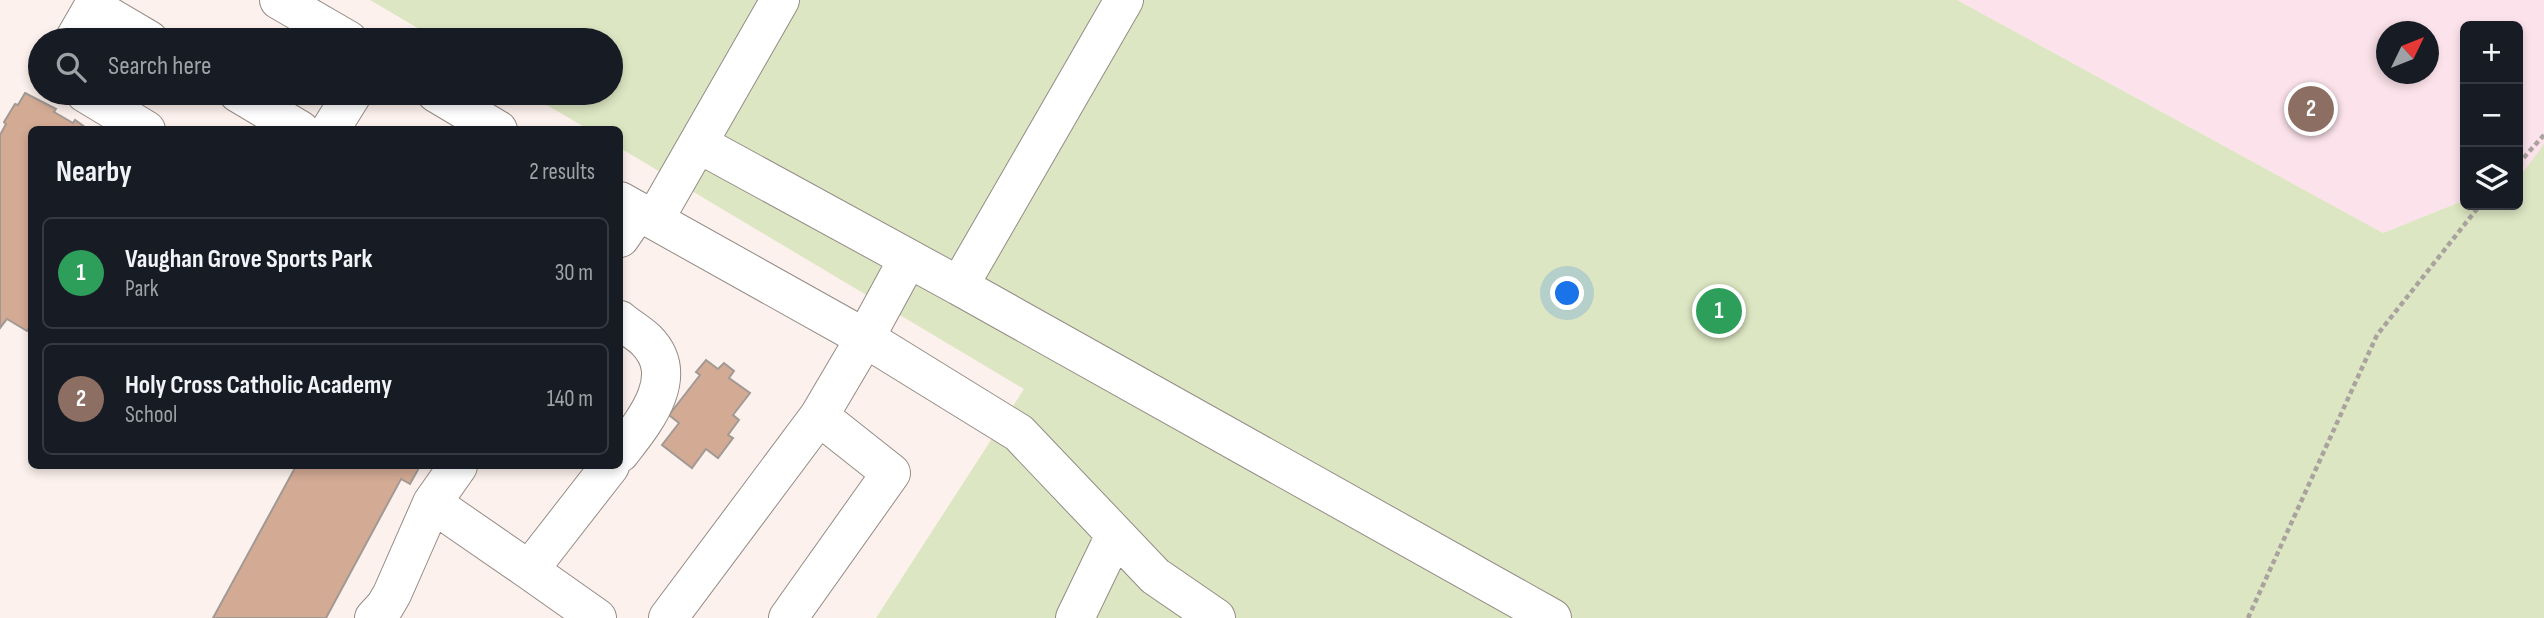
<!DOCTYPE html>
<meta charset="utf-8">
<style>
:root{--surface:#171b24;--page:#20242c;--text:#f1f3f6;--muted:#9ea1a6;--line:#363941;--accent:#d93025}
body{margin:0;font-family:"Sofia Sans Condensed",sans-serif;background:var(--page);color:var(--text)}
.controls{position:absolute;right:21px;top:21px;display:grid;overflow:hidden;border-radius:10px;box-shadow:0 4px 10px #0003}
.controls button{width:63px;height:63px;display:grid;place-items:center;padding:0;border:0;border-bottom:2px solid var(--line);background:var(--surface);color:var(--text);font:35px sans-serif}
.compass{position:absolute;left:2376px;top:21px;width:63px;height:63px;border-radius:50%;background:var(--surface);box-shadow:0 4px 10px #0003;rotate:47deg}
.you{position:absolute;left:1568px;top:294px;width:24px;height:24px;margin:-18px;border:5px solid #fff;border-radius:50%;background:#1a73e8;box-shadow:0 0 0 10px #1a73e833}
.badge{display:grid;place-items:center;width:46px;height:46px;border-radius:50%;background:var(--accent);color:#fff;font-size:23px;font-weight:700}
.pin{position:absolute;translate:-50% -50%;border:4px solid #fff;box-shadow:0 2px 7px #0006}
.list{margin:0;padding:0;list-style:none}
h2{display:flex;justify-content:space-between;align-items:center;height:91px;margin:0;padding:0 28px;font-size:30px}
h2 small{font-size:23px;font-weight:400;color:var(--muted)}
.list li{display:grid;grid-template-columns:46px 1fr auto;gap:21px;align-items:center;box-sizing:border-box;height:112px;margin:0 14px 14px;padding:0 14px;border:2px solid var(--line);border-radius:10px}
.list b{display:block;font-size:26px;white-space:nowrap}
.list p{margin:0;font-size:23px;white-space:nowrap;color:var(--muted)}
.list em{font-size:23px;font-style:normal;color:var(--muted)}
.icon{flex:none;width:38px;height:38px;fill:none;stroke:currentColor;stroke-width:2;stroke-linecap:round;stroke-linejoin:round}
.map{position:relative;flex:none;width:2544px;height:618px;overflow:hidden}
.search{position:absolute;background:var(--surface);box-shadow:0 4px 10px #0003;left:28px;top:28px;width:595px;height:77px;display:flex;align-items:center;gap:18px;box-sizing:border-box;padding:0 24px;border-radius:38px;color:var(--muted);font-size:26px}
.panel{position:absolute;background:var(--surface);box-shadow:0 4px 10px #0003;left:28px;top:126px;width:595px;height:343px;border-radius:10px}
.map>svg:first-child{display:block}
.education{fill:#fce2ea;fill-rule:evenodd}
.green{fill:#dde6c3}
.building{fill:#d3aa94;stroke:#a29994;stroke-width:2}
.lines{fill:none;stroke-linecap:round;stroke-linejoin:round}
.minor-casing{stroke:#948b86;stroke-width:40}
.path{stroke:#aaa29e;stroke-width:4.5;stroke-dasharray:5 3.5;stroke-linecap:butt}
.minor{stroke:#fff;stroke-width:38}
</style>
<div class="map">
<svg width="2544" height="618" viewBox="0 0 2544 618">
<rect width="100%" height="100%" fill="#fcf1ec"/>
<path class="education" d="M1957,0H2544V144L2518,179V26H2465V200L2383,233ZM2386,32H2428V74H2386Z"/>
<path class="green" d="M370,0H1957L2383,233L2465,200V205H2518V179L2544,144V618H876L1024,389L620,148V130L588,129L526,93H611V40H438Z"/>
<path class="building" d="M25,93L56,109L54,112L73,123L75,120L89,130H32V323L27,331L7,319L0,328V135L6,124L4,122L15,104L18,105Z
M706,360L718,369L724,363L734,371L729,378L750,393L733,415L739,420L728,435L733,438L718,458L706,449L692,468L662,445L679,423L669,415L700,375L696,372Z
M296,466H420L410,484L401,479L326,618H213Z"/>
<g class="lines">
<defs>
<path id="minor" d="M279,0L348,40
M74,40L93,7L149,40
M85,93L146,130
M238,93L300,130
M436,93L498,130
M330,130L353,93
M699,144L959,286L1124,0
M620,201L865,338L1019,433L1155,576L1216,618
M654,220L780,0
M620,238L638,212
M959,286L1552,618
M620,320C628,327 639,333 646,340C683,377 643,423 620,453
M432,503L529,570L610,466
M529,570L597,618
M374,618L385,606L392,594L432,503L458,466
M668,618L819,416
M788,618L891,473L819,416L865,338L908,259
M1075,618L1115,535"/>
</defs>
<use href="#minor" class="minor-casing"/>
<path class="path" d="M2518,164L2544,135
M2248,618L2377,335L2480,205"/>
<use href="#minor" class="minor"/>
</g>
</svg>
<div class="controls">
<button>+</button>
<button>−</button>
<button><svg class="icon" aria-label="layers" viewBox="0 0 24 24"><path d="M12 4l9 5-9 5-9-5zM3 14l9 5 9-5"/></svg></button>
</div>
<svg class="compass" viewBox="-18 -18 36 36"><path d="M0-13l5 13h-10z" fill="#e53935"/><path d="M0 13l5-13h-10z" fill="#9ea1a6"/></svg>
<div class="you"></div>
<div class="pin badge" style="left:1719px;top:311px;background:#2e9e5b">1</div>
<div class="pin badge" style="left:2311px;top:109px;background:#8d6e63">2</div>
<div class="search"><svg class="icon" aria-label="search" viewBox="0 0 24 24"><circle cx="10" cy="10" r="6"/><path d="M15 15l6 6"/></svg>Search here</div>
<section class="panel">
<h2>Nearby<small>2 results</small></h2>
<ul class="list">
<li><span class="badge" style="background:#2e9e5b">1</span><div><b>Vaughan Grove Sports Park</b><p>Park</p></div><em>30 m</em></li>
<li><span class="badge" style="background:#8d6e63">2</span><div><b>Holy Cross Catholic Academy</b><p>School</p></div><em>140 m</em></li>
</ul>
</section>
</div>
